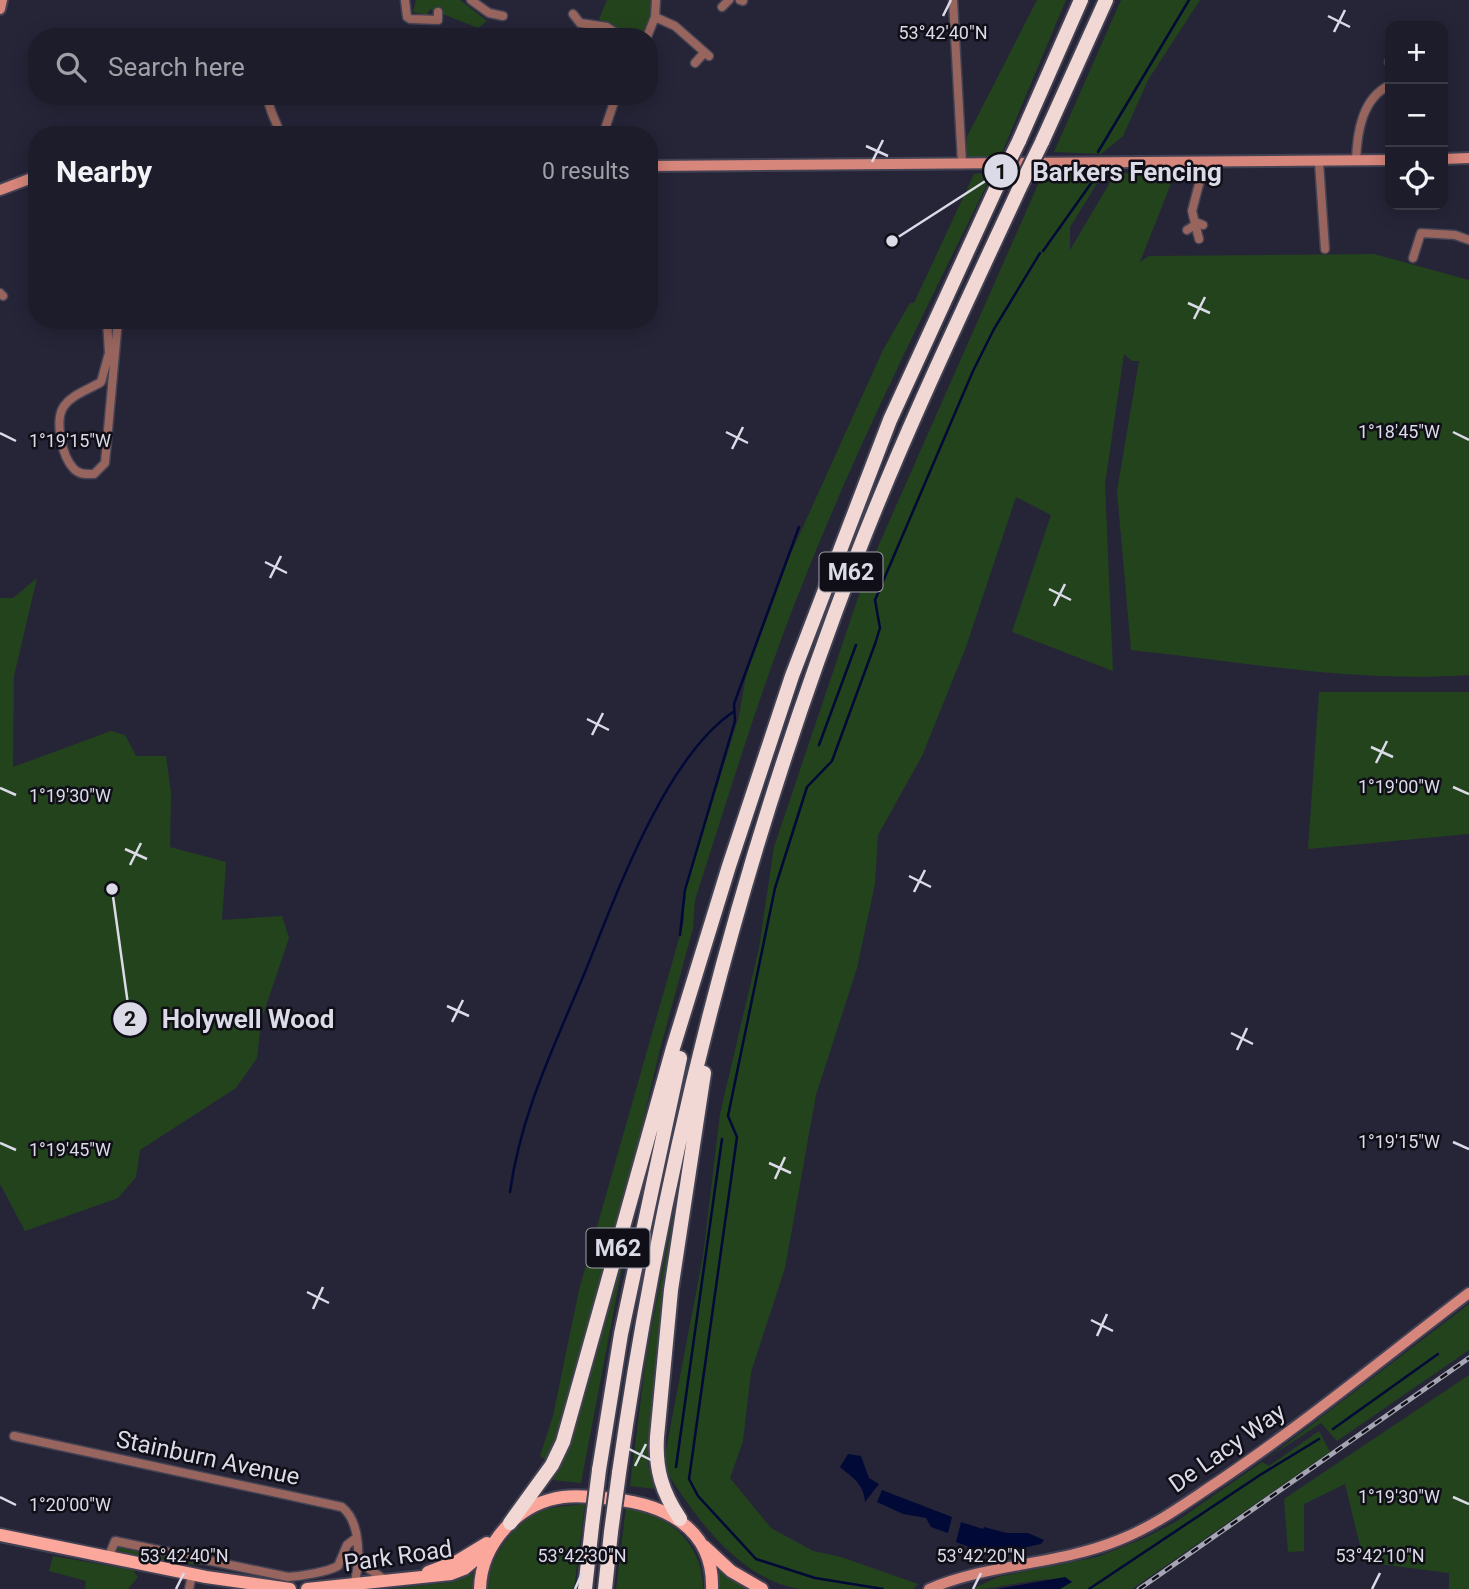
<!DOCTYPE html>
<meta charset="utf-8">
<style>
:root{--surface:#1c1c2a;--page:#292936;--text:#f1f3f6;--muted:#a0a1a8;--line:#3a3a47}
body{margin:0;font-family:Roboto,sans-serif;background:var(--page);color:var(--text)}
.controls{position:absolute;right:21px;top:21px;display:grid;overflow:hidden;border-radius:14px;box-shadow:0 4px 18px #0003}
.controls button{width:63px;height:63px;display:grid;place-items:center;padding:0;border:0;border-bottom:2px solid var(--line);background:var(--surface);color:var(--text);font:35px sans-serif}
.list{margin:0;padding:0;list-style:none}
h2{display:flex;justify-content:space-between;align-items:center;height:91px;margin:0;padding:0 28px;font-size:30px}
h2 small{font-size:23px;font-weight:400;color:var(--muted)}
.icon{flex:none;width:38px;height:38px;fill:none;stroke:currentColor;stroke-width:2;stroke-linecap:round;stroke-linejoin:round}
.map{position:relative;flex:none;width:1469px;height:1589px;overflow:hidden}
.search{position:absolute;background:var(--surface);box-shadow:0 4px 18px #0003;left:28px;top:28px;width:630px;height:77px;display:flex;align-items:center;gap:18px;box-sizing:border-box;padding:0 24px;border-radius:28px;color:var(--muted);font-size:26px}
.panel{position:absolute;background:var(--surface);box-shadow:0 4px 18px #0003;left:28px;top:126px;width:630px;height:203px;border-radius:28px}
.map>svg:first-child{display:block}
.green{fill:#23431d}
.water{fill:#010937}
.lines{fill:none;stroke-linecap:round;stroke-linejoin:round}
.stream{stroke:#010937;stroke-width:2.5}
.street-casing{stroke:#434254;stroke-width:11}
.secondary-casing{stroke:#434254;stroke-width:14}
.primary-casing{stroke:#434254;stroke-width:16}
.highway-casing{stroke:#434254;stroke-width:18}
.street{stroke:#97655d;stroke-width:8}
.secondary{stroke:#d7867b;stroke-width:10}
.primary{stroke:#fba79b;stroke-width:12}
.highway{stroke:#f2d8d4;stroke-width:14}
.rail-casing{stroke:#a5a5b3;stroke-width:5}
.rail{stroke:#100f18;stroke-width:2.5;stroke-dasharray:8;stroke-linecap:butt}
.highway-bridge-casing{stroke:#434254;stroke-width:18;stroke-linecap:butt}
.highway-bridge{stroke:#f2d8d4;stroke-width:14}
.ticks{fill:none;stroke:#dbdbe8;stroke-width:2.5}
.labels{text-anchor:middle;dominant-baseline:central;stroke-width:5;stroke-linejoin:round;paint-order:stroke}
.shield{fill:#100f18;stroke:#9e9eaa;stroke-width:2}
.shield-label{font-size:23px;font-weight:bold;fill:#dbdbe8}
.street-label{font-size:24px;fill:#dbdbe8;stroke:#100f18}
.ticks-label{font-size:18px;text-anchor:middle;fill:#dbdbe8;stroke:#100f18;stroke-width:5;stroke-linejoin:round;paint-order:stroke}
.leader{fill:none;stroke:#dbdbe8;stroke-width:2.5}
.callout-dot{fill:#dbdbe8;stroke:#100f18;stroke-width:2.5}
.mark-label{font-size:21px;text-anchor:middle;font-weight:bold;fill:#111}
.callout-label{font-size:26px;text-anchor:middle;font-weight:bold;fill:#dbdbe8;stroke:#100f18;stroke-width:5;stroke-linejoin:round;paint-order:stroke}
</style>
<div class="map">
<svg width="1469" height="1589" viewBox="0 0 1469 1589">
<rect width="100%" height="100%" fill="#262538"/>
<path class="green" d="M416,0H460L487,21L478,28L430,9L427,15L413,12Z
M607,0H656L647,37H630L599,19Z
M1037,0H1066L1000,157L965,159L967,137Z
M1121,0H1200L1148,80L1123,136L1101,154L1054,152Z
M1044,171L1104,172L1070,227V250L1115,174L1176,171L1140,262L1149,256L1374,254L1469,280V675C1357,683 1243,662 1131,650L1117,491L1139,361H1132L1124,354L1105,484L1113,671L1012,632L1051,515L1016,497L966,647L922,756L878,835L875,884L857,968L816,1095L785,1268L751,1372L743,1441L730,1478L771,1528L813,1551L841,1557L918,1584L913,1589C878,1589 834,1589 800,1589C737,1579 694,1515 663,1466L703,1256L720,1114L759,948L774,847L866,574Z
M993,172C928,305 861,437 806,575C763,681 730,791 695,900L693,928L659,1053L629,1182L562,1422L546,1460L540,1456L553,1416L579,1290L684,921L683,897L739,716L746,676L788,560L883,350L910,303H914L974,174Z
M37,578L14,676L13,767L111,731L125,735L136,756H166L171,792L170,847L226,862L222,920L282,916L289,938L261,1021L257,1058L236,1088L140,1150L136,1177L118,1198L25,1231L0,1184V598H13Z
M1319,692H1469V834L1308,849Z
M684,1156L660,1334L648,1465L656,1489L630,1486L646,1358Z
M632,1215L581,1483L553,1480L578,1416Z
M1469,1304V1350L1337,1441L1321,1423L1268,1458Z
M1469,1375V1589H1449V1573L1364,1562L1345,1484L1304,1504V1551L1288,1552L1284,1499Z
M1319,1431L1330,1452L1132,1589H1060L1072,1581C1041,1574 1005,1589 972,1589L998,1577L1097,1557L1145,1538L1177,1521L1262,1462L1269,1466Z
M585,1504L574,1589H487C488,1559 513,1523 541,1511C555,1506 570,1506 585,1504Z
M626,1507C669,1514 703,1544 703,1589H616Z
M117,1547L209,1565C177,1566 146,1558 115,1550Z
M53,1556L133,1570L138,1577L128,1589H85L86,1581L49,1571Z
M717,1565L749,1589H720Z
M473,1573L472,1589H389L453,1582Z"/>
<path class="water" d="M848,1454L861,1456L869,1478L879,1484L865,1502C864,1483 850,1476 840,1467Z
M882,1490L952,1517L948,1533L931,1527L926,1518L903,1514L877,1502Z
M961,1522L983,1529L984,1527L1007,1533H1028L1044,1540L1041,1544L989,1555L956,1542Z
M1065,1577L1072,1582L1060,1589H997Z"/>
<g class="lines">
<path class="stream" d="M1098,152L1189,0
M1043,251L1097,175
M819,745L856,645
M680,935L685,890L735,721L734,704L799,527
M510,1192C521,1112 555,1045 585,972C616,896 664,759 733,712
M1333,1429L1438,1354
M676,1467L722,1139
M883,1589L815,1578L756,1559L698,1496L689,1479L737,1137L728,1116L775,888L807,787L832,761L875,644L880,628L875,600L973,371L994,329L1040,253
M1089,1589L1260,1475L1319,1439"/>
<defs>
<path id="street" d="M405,0L407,17L410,19L438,20V12
M471,0L489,13L503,16
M740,0L743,1
M953,0L962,163
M722,7L729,0
M573,14L580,23L607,27L622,37
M655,17L675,26L709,56
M647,37L655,17L656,0
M1389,62L1390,63
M695,63L704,53
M268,96C268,111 277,120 280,135
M603,135L616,96
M1356,161C1357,132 1362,98 1390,85
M1319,162L1325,249
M1187,230L1198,223L1203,225
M1199,239L1192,211L1205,161
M1413,258L1421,233L1455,235L1469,240
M0,293L3,296
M107,320L109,353L101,382C88,390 73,394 64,406C54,420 62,457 74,469C80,475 87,474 94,474L105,463L118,320
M14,1436L342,1507C362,1523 360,1563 354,1585
M359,1555L369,1569L384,1579
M108,1558L115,1541L288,1577C302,1576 327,1572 338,1566L347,1545L356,1538
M189,1589L192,1575"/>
<path id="secondary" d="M0,9L2,0
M1443,159L1469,158
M649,166L1390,160
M0,190L37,176
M929,1589C990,1563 1058,1565 1119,1540C1155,1526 1187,1502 1219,1481C1305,1423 1386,1356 1469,1293"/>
<path id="primary" d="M0,1535L206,1577L290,1589
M704,1546L731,1571L762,1589
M428,1572L459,1560L487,1543
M307,1589L451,1574L464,1569L487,1550
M480,1589C481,1544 518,1503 563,1497C579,1495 596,1497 612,1499C664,1504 714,1528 712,1589"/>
<path id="highway" d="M1019,141L1081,0
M1042,142L1106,0
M599,1470L621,1334L680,1058
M619,1473C663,1161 742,854 855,560C904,433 963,310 1020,187
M680,1519C662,1492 655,1469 657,1437L671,1290L704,1073
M510,1523L552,1465L563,1442L673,1048L729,866L792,676L890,420L999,182
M585,1589L592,1526
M605,1589L611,1532"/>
</defs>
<use href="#street" class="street-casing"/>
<use href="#secondary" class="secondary-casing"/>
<use href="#primary" class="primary-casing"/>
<use href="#highway" class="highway-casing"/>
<use href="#street" class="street"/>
<use href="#secondary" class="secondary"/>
<use href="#primary" class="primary"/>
<use href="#highway" class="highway"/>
<defs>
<path id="rail" d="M1139,1589L1469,1358"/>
</defs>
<use href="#rail" class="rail-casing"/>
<use href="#rail" class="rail"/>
<defs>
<path id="highway-bridge" d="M999,182L1019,141
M1020,187L1042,142
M592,1526L599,1470
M611,1532L619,1473"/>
</defs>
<use href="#highway-bridge" class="highway-bridge-casing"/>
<use href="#highway-bridge" class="highway-bridge"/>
</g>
<path class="ticks" d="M943,16L951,0M1328,16L1350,27M1334,32L1345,10M866,146L888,156M872,162L883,140M1188,303L1210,313M1194,319L1205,297M726,432L748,443M1453,432L1469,440M0,433L16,441M732,449L743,427M265,562L287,573M270,578L281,556M1049,589L1071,600M1054,606L1065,584M587,719L609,730M592,735L603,713M1371,747L1393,757M1376,763L1387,741M1453,787L1469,794M0,788L16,795M125,849L147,859M130,865L141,843M909,876L931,887M914,892L925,870M447,1006L469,1016M452,1022L463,1000M1231,1033L1253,1044M1237,1050L1247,1028M1453,1142L1469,1149M0,1143L16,1150M769,1163L791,1173M775,1179L785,1157M307,1292L329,1303M313,1309L323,1287M1091,1320L1113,1331M1097,1336L1107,1314M629,1449L651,1460M635,1466L646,1444M0,1497L16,1505M1453,1497L1469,1504M176,1589L184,1573M575,1589L582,1573M973,1589L981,1573M1372,1589L1380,1573"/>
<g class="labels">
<g class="shield">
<rect x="819.5" y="552.5" width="63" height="39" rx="5"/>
<rect x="586.5" y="1228.5" width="63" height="39" rx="5"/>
</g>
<g class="shield-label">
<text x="851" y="572">M62</text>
<text x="618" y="1248">M62</text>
</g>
<g class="street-label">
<text transform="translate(1227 1448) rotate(-35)">De Lacy Way</text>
<text transform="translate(208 1458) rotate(12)">Stainburn Avenue</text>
<text transform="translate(398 1556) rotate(-8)">Park Road</text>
</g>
</g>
<g class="ticks-label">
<text x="943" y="39">53°42'40"N</text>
<text x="1399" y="438">1°18'45"W</text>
<text x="70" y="447">1°19'15"W</text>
<text x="1399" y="793">1°19'00"W</text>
<text x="70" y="802">1°19'30"W</text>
<text x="1399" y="1148">1°19'15"W</text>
<text x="70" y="1156">1°19'45"W</text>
<text x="1399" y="1503">1°19'30"W</text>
<text x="70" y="1511">1°20'00"W</text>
<text x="184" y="1562">53°42'40"N</text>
<text x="582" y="1562">53°42'30"N</text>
<text x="981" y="1562">53°42'20"N</text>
<text x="1380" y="1562">53°42'10"N</text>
</g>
<path class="leader" d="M892 241L1001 171M112 889L130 1019"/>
<g class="callout-dot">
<circle cx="892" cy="241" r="7"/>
<circle cx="112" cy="889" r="7"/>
<circle cx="1001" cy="171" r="18"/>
<circle cx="130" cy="1019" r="18"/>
</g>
<g class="mark-label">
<text x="1001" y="179">1</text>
<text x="130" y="1026">2</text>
</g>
<g class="callout-label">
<text x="1127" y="181">Barkers Fencing</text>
<text x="248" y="1028">Holywell Wood</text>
</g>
</svg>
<div class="controls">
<button>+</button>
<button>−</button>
<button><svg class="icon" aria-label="locate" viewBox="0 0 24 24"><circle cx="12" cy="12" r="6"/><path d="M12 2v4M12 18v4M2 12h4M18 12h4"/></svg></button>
</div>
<div class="search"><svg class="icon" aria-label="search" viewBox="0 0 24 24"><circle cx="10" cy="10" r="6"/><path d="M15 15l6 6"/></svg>Search here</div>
<section class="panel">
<h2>Nearby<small>0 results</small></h2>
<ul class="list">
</ul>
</section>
</div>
